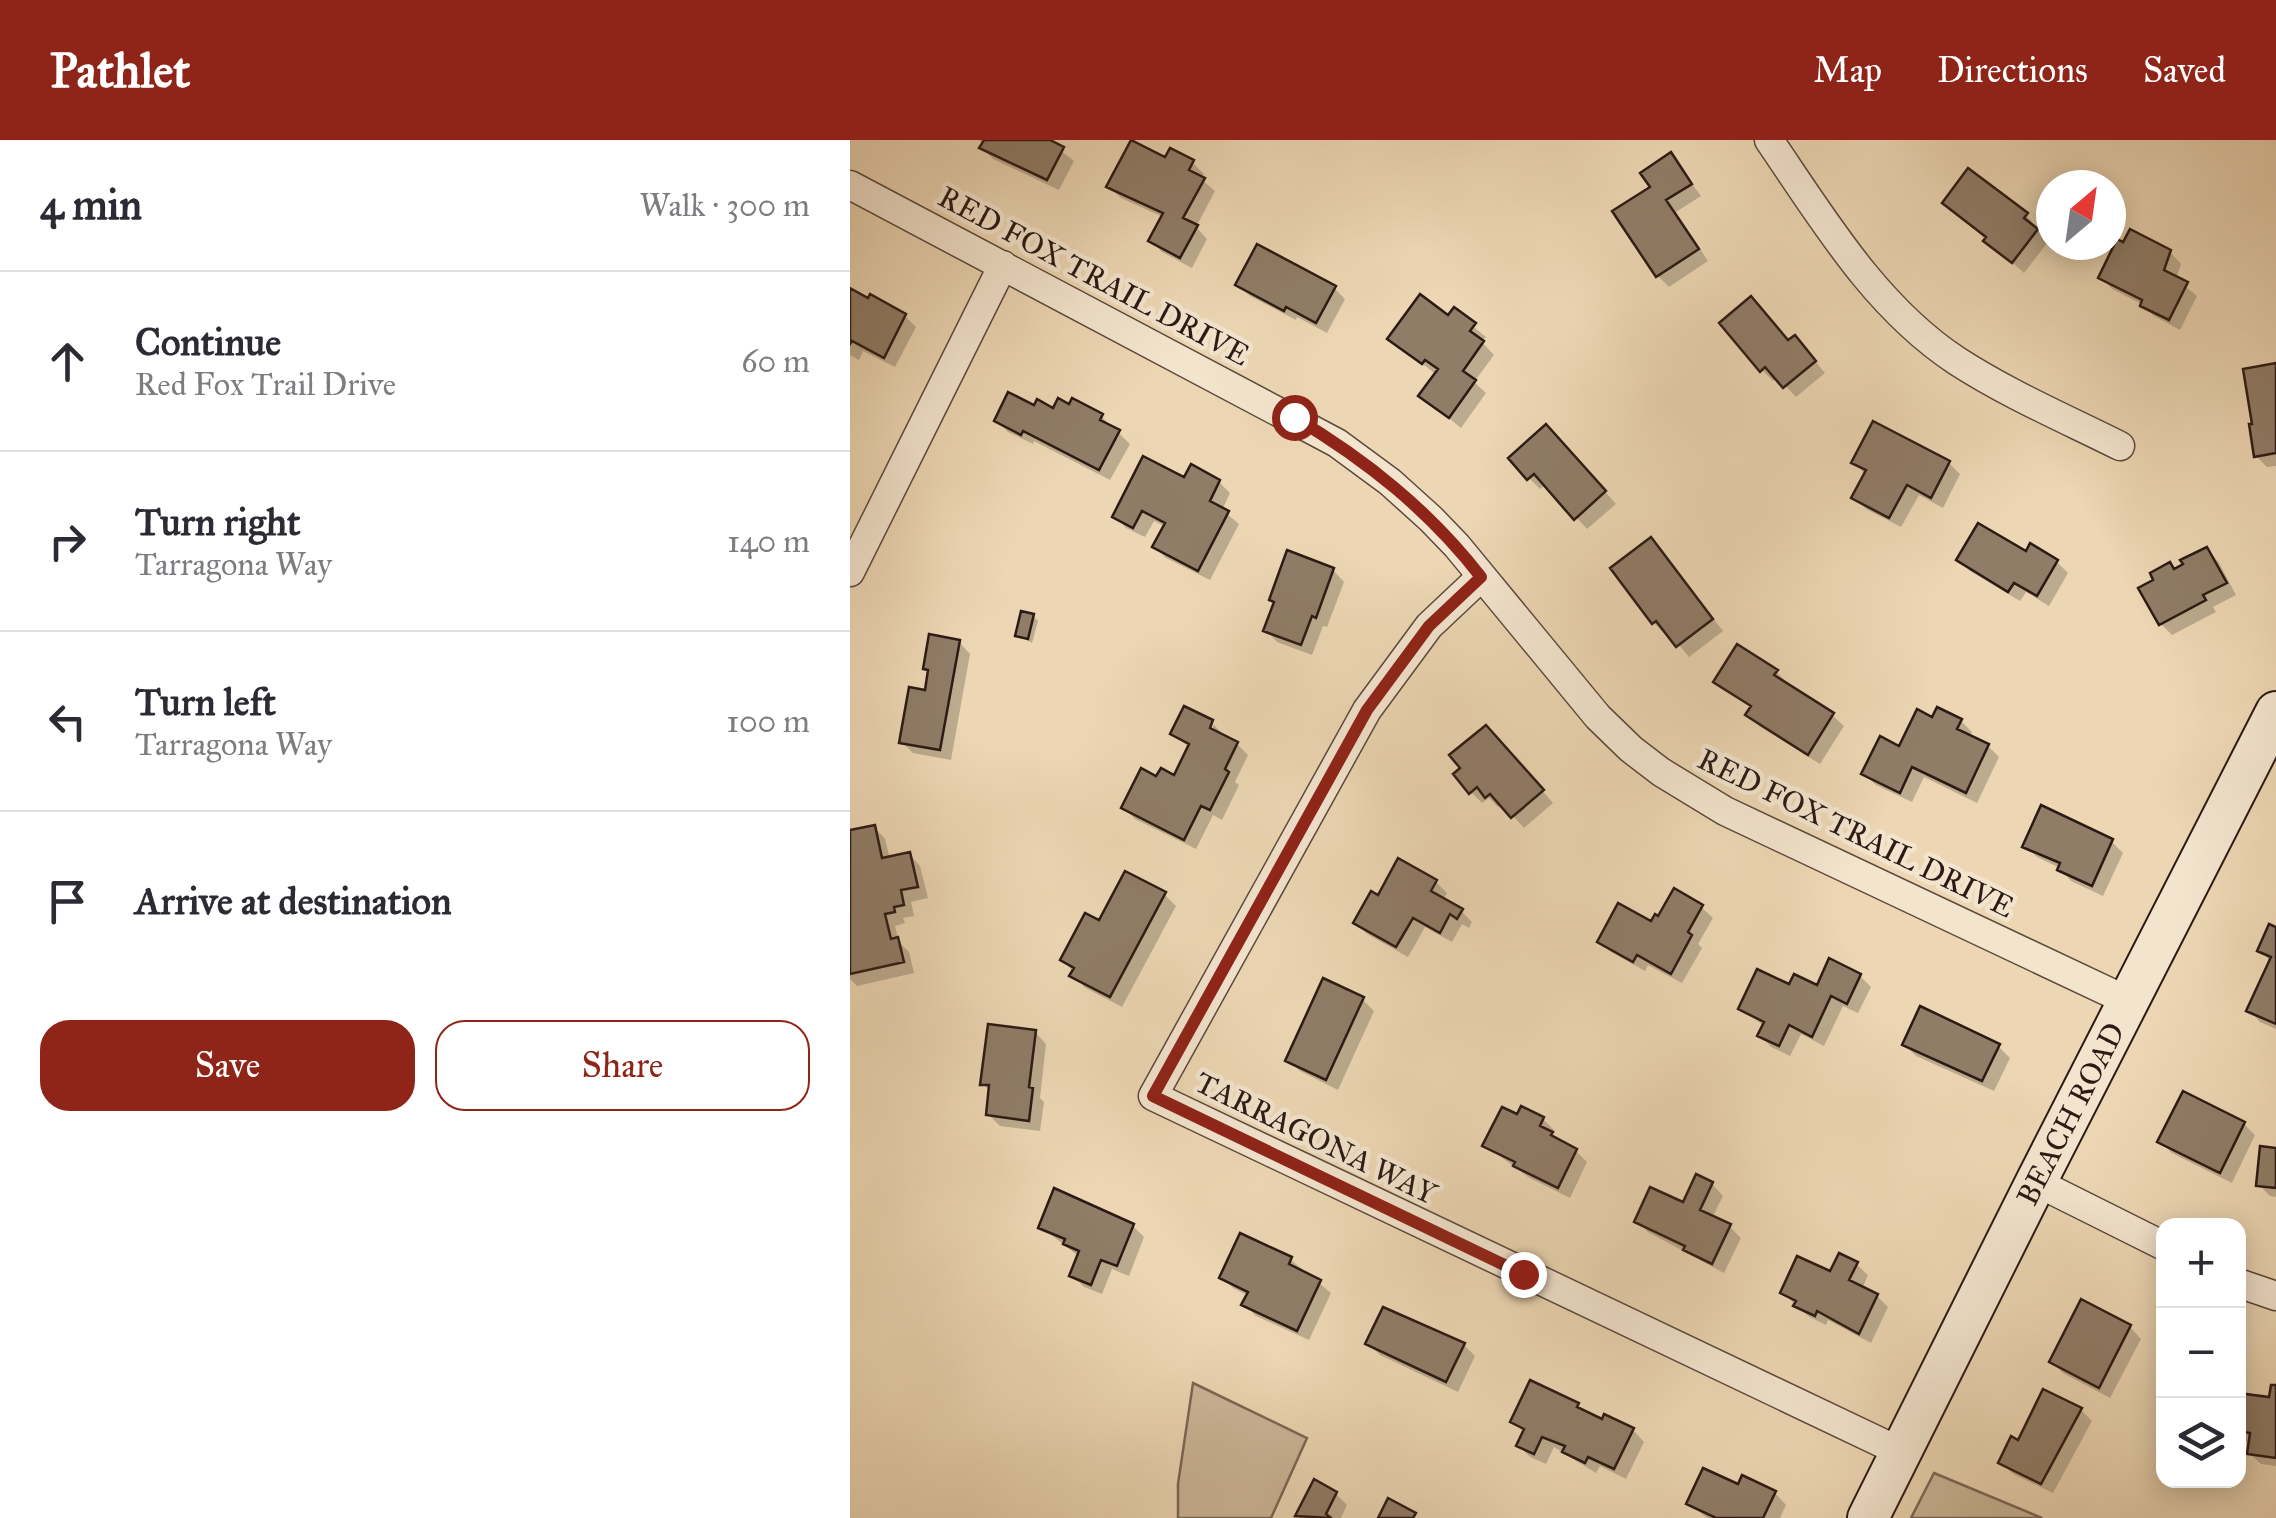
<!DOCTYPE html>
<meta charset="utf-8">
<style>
:root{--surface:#fff;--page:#f7f7f7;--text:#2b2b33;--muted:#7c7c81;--line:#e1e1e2;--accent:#8f2418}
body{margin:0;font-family:"IM FELL Great Primer",serif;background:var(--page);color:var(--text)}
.controls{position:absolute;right:30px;bottom:30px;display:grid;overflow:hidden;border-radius:20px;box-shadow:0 5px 25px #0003}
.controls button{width:90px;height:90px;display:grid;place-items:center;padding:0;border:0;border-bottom:2px solid var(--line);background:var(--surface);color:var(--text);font:50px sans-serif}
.compass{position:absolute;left:1186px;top:30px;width:90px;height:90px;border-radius:50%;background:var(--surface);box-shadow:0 5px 25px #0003;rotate:29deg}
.stop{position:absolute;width:30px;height:30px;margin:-22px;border:8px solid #8f2418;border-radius:50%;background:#fff}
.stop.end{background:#8f2418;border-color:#fff;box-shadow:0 2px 10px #0008}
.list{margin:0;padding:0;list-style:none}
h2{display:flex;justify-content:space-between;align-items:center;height:130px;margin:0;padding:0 40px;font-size:42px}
h2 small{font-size:32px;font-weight:400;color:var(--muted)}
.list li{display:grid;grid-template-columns:65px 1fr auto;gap:30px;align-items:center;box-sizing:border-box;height:180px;padding:0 40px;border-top:2px solid var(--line)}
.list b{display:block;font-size:38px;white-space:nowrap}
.list p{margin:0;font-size:32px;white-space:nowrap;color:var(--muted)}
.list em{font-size:32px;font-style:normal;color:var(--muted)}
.actions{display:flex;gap:20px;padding:30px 40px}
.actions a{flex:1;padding:22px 0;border:2px solid var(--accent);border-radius:30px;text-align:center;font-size:35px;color:var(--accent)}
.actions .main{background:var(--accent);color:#fff}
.icon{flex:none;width:55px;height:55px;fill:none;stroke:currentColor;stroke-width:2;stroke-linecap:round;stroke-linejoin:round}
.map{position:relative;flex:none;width:1426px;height:1378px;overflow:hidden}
header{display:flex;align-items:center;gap:60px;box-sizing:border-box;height:140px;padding:0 50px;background:var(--accent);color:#fff}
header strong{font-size:48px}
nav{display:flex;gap:55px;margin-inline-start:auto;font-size:35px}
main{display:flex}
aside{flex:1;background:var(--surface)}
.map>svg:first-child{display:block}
.green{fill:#cbb698;stroke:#7c6856;stroke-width:2.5}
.shadow{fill:#0003}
.building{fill:#907c67;stroke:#2c1a14;stroke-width:2.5}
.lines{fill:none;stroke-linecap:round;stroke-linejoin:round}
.street-casing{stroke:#5c493c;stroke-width:31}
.secondary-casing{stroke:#2c1a14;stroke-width:44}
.street{stroke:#f3e4ce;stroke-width:28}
.secondary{stroke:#f3e4ce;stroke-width:40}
.route{stroke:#8f2418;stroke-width:12}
.labels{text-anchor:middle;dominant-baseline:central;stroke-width:9;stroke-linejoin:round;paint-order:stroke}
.street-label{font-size:30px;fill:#2c1a14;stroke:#f3e4ce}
</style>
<header>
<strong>Pathlet</strong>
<nav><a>Map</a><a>Directions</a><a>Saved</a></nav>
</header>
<main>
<aside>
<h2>4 min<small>Walk · 300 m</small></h2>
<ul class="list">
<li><svg class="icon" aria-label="ahead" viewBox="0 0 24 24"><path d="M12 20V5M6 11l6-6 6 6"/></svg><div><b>Continue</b><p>Red Fox Trail Drive</p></div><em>60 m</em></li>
<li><svg class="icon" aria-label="right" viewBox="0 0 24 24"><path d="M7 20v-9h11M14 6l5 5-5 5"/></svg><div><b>Turn right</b><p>Tarragona Way</p></div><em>140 m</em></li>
<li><svg class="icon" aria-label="left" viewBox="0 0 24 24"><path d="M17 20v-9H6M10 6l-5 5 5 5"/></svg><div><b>Turn left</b><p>Tarragona Way</p></div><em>100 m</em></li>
<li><svg class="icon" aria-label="arrive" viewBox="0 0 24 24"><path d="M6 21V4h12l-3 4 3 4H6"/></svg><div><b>Arrive at destination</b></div></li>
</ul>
<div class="actions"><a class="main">Save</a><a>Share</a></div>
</aside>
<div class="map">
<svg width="1426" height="1378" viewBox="0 0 1426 1378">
<rect width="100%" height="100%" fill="#ecd6b3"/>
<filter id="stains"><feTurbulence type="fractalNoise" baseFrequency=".002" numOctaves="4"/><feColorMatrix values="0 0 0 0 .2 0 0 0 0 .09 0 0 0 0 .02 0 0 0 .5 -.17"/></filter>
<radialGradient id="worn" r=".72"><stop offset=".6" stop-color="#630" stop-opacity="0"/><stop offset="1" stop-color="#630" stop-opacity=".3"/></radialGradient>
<path class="green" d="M343,1243L457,1298L421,1378H328V1344Z
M1084,1333L1192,1378H1061Z"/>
<path class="shadow" d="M128,0H197L224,21L209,50L143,19L132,8L135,3Z
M821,16L851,56L826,72L858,121L819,147L808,136L803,47Z
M316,20L342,22L354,34L351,39L365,51L346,87L357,99L342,128L312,112L301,101L313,77L271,58L259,47Z
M1095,63L1176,75L1198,102L1174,133Z
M1320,112L1331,124L1326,139L1347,156L1330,190L1304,176L1292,164L1262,149L1251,137Z
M388,145L484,148L495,159L477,193L447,177L446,180L400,156Z
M0,150L55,176L66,187L45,227L13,211L9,220L0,215Z
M604,171L636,197L632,202L644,215L624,242L636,253L611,288L572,256L587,235L540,199L599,178Z
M872,183L956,210L975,233L946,257L928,238L923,241L912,230Z
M1426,226V326L1417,327L1406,316Z
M185,268L251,276L280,304L260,340L184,301L183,304L158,292L147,280Z
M708,298L766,364L737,389L696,344L690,349L679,338Z
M1004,322L1099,323L1110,334L1093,368L1069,355L1051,387L1016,369L1004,357L1016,335Z
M335,341L369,342L380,353L372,370L389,384L360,440L316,418L305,407L316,387L304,381L295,397L276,388L265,376Z
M801,400L873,491L839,517L818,492L815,494L804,483Z
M1181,407L1207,422L1218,433L1199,466L1176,452L1170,461L1120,431L1109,420L1177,414Z
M1357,410L1368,421L1386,455L1363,467L1366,472L1322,495L1311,484L1325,431Z
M483,430L494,442L477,487L473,486L462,515L427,502L416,490Z
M183,476L188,481L182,503L167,495Z
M109,502L120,514L101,620L63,613L52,602L77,553L80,533L75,528Z
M926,532L938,543L936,546L982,575L994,586L970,624L909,586L898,575L902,568L866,542Z
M335,569L363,583H359L356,600L364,585L373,594L372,596L387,604L398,615L385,642L389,645L372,680L363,675L346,709L285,679L274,668L308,639L325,638L340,608L323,594Z
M1084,580L1111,581L1122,592L1120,597L1138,606L1149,617L1127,663L1074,637L1062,662L1026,645L1014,634Z
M647,599L703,663L674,688L652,664L648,667L639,658L632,663L621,652Z
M24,687L35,699L40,719L59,714L70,726L78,758L61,762L64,776L53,778L55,783L45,786L49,802L59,812L64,833L7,846L0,839V693Z
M1261,701L1273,713L1253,756L1221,741L1210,728L1187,717L1175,706Z
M586,742L597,753L593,761L611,771L622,782L619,788L612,784L602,802L575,787L558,817L517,794L506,783L529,758Z
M314,754L326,766L272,867L234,847L214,820L250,784Z
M851,767L863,778L848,804L852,808L832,843L798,825L795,831L761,812L750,801Z
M1426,790V889L1410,882L1399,870L1421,822L1410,810Z
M1010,836L1021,847L1008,873L993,866L974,906L951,894L940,916L921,907L910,895L914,886L891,868L940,848H968Z
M512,859L524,871L488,950L450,931L438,920Z
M185,892L196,904L190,958L194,962L190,991L150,986L138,974L141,952L133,944Z
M1055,905L1148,906L1160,918L1144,951L1066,916Z
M693,979L704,990L702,995L710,1003L726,1011L737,1022L720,1058L678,1037L635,1005Z
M1394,984L1405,995L1382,1043L1322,1013L1311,1002Z
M1426,1011V1057L1420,1056L1409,1045Z
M862,1044L873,1056L862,1078L879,1086L891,1098L874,1133L798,1092L787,1081L834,1065Z
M283,1086L294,1097L279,1136L262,1129L252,1154L234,1147L222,1135L227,1115L191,1087Z
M440,1119L481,1153L459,1200L406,1176L394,1164L399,1156L383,1148L372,1137Z
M1006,1124L1018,1135L1012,1149L1027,1156L1038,1167L1021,1203L978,1180L976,1185L958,1176L933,1153Z
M1232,1162L1280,1187L1291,1199L1260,1258L1213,1233L1202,1222Z
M518,1203L614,1205L625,1216L608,1252L530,1215Z
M1426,1248V1326L1411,1324L1399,1313L1401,1302L1388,1300V1255L1421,1260Z
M1194,1252L1231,1270L1242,1281L1203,1353L1163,1334L1151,1322L1169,1303Z
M728,1265L738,1275L783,1290L794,1302L776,1339L750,1326L746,1333L704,1307L696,1324L680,1317L669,1306L675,1293L663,1282Z
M889,1348L925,1353L936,1365L930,1378H857L839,1363Z
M486,1354L497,1365L491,1378H450L448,1375Z"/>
<path class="building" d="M134,0H200L214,7L197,40L129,8Z
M281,0L315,17L320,8L344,20L339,30L355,38L333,78L348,85L330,118L298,101L313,73L256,47Z
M821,12L842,44L816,60L849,109L806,137L762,71L800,47L790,33Z
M1118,28L1178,73L1174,78L1188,89L1162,123L1133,101L1136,97L1092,63Z
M1280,89L1321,110L1314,130L1338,142L1319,180L1290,166L1292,160L1248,138L1267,99L1273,102Z
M407,104L486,146L466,183L436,167L434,171L385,145Z
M0,148L18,158L20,154L56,174L34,218L2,201L0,204Z
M570,154L598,175L604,167L626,183L620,191L634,201L613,231L626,240L599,278L568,256L588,229L575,220L572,224L537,199Z
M901,156L938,200L945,195L966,221L933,248L915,227L910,232L869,183Z
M1426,223V313L1404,317L1399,284H1402L1393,229Z
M158,252L184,265L187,259L203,268L208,258L219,264L222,258L253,274L250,280L270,290L249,330L173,291L171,295L144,281Z
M1023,281L1100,321L1081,358L1057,345L1039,378L1001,358L1016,330L1001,323Z
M696,284L756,351L724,380L684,334L677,340L658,318Z
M293,316L334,337L341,324L370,340L360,361L379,371L348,431L302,407L315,383L292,371L283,388L262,377Z
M1128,383L1176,411L1180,403L1208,420L1187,456L1164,443L1158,452L1106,420Z
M801,397L863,479L826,507L806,481L802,484L760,428Z
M1357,407L1377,443L1353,455L1356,460L1309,485L1288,448L1303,440L1300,433L1320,422L1324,429L1333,424L1330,420Z
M437,410L484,428L466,478L462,476L451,505L413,491L424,462L419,460Z
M171,471L184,474L178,499L165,496Z
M79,494L110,500L90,610L49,603L59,547L75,550L78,530L73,529Z
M887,504L928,530L924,535L984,573L958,615L895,575L901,566L863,542Z
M334,566L363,580L360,588L388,602L375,629L379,632L360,670L351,666L334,700L271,668L291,628L306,636L311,628L324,635L339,604L320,594Z
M1087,567L1112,579L1107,589L1139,604L1116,653L1062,627L1050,653L1011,634L1030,596L1049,606L1067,569L1082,577Z
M636,585L694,650L661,678L640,654L635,658L627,647L619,654L603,634L610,628L599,615Z
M1191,665L1263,699L1242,746L1207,730L1210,723L1172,707Z
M25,685L32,718L60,712L68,747L51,750L54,765L44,767L45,772L35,774L41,799L48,797L54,822L0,834V690Z
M548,718L587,740L581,751L613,769L607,779L600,774L590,793L563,778L546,807L503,783L521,751L528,755Z
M275,731L316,752L260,857L219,836L224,828L210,820L235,773L249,780Z
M824,748L853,765L838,792L842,795L821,834L787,815L783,822L747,802L768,763L801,781L805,774L808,776Z
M1419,784L1426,787V884L1396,871L1421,817L1407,811Z
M979,818L1011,834L997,864L981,856L962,897L939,885L929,906L907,896L914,882L888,869L907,829L939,844L944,834L967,845Z
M473,838L514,857L476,940L435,921Z
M1070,866L1150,904L1132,941L1052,905Z
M138,884L186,890L179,947L183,948L179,981L136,975L139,945H130Z
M1333,951L1395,982L1370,1033L1307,1002Z
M671,966L694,977L690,986L703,992L701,995L727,1009L708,1048L663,1026L665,1022L632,1006L652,967L667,974Z
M1410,1006L1426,1008V1048L1406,1046Z
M846,1034L863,1042L850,1070L881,1084L862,1124L833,1110L835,1106L784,1082L800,1047L833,1062Z
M204,1048L284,1084L267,1126L251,1120L241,1145L219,1136L229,1111L213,1104L215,1099L188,1088Z
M390,1093L442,1117L439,1124L471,1140L447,1191L391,1165L398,1152L369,1138Z
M989,1113L1008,1122L999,1140L1028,1154L1009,1194L967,1171L965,1176L943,1166L946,1161L930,1153L947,1116L980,1131Z
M1231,1159L1281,1185L1249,1248L1199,1222Z
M533,1167L615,1203L596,1242L515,1204Z
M680,1240L729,1263L727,1267L752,1279L754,1274L784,1288L764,1329L738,1317L735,1323L712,1312L715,1306L692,1297L684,1314L666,1306L674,1289L660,1282Z
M1421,1245H1426V1318L1397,1314L1400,1293L1388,1291V1253L1419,1257Z
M1193,1249L1232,1268L1191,1344L1148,1323L1161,1296L1168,1300Z
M853,1328L888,1344L892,1335L926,1351L913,1378H866L836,1364Z
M464,1339L487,1352L476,1374L481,1378L445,1376Z
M538,1358L566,1373L563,1378H528Z"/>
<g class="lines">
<defs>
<path id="street" d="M919,0C973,79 1025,167 1107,221C1158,254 1216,279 1270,306
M0,45L487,303L540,342L581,379L607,406L748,577L781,609L811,632L875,671L1278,861
M0,432L153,125
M631,437L579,486L517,570L303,956L1051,1312
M1186,1042L1314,1106
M1388,1143L1426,1156"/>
<g id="secondary">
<path id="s1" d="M1018,1378L1186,1042L1426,572"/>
</g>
</defs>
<use href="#street" class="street-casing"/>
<use href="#secondary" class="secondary-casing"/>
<use href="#street" class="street"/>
<use href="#secondary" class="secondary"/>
</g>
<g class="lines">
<path class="route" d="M444,277C516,320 579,370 631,437L579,486L517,570L303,956L673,1134"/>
</g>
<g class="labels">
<g class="street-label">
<text transform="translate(244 136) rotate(28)">RED FOX TRAIL DRIVE</text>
<text transform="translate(1006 693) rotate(26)">RED FOX TRAIL DRIVE</text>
<text stroke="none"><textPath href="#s1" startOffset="452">BEACH ROAD</textPath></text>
<text transform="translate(466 998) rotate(26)">TARRAGONA WAY</text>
</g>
</g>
<rect width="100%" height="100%" filter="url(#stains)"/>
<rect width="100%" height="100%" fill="url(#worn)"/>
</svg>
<div class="controls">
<button>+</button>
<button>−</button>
<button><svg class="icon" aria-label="layers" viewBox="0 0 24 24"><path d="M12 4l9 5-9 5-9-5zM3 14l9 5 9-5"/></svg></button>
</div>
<svg class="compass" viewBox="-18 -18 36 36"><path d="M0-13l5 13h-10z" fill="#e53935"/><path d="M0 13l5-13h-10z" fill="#7c7c81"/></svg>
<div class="stop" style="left:444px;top:277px"></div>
<div class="stop end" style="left:673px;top:1134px"></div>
</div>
</main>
